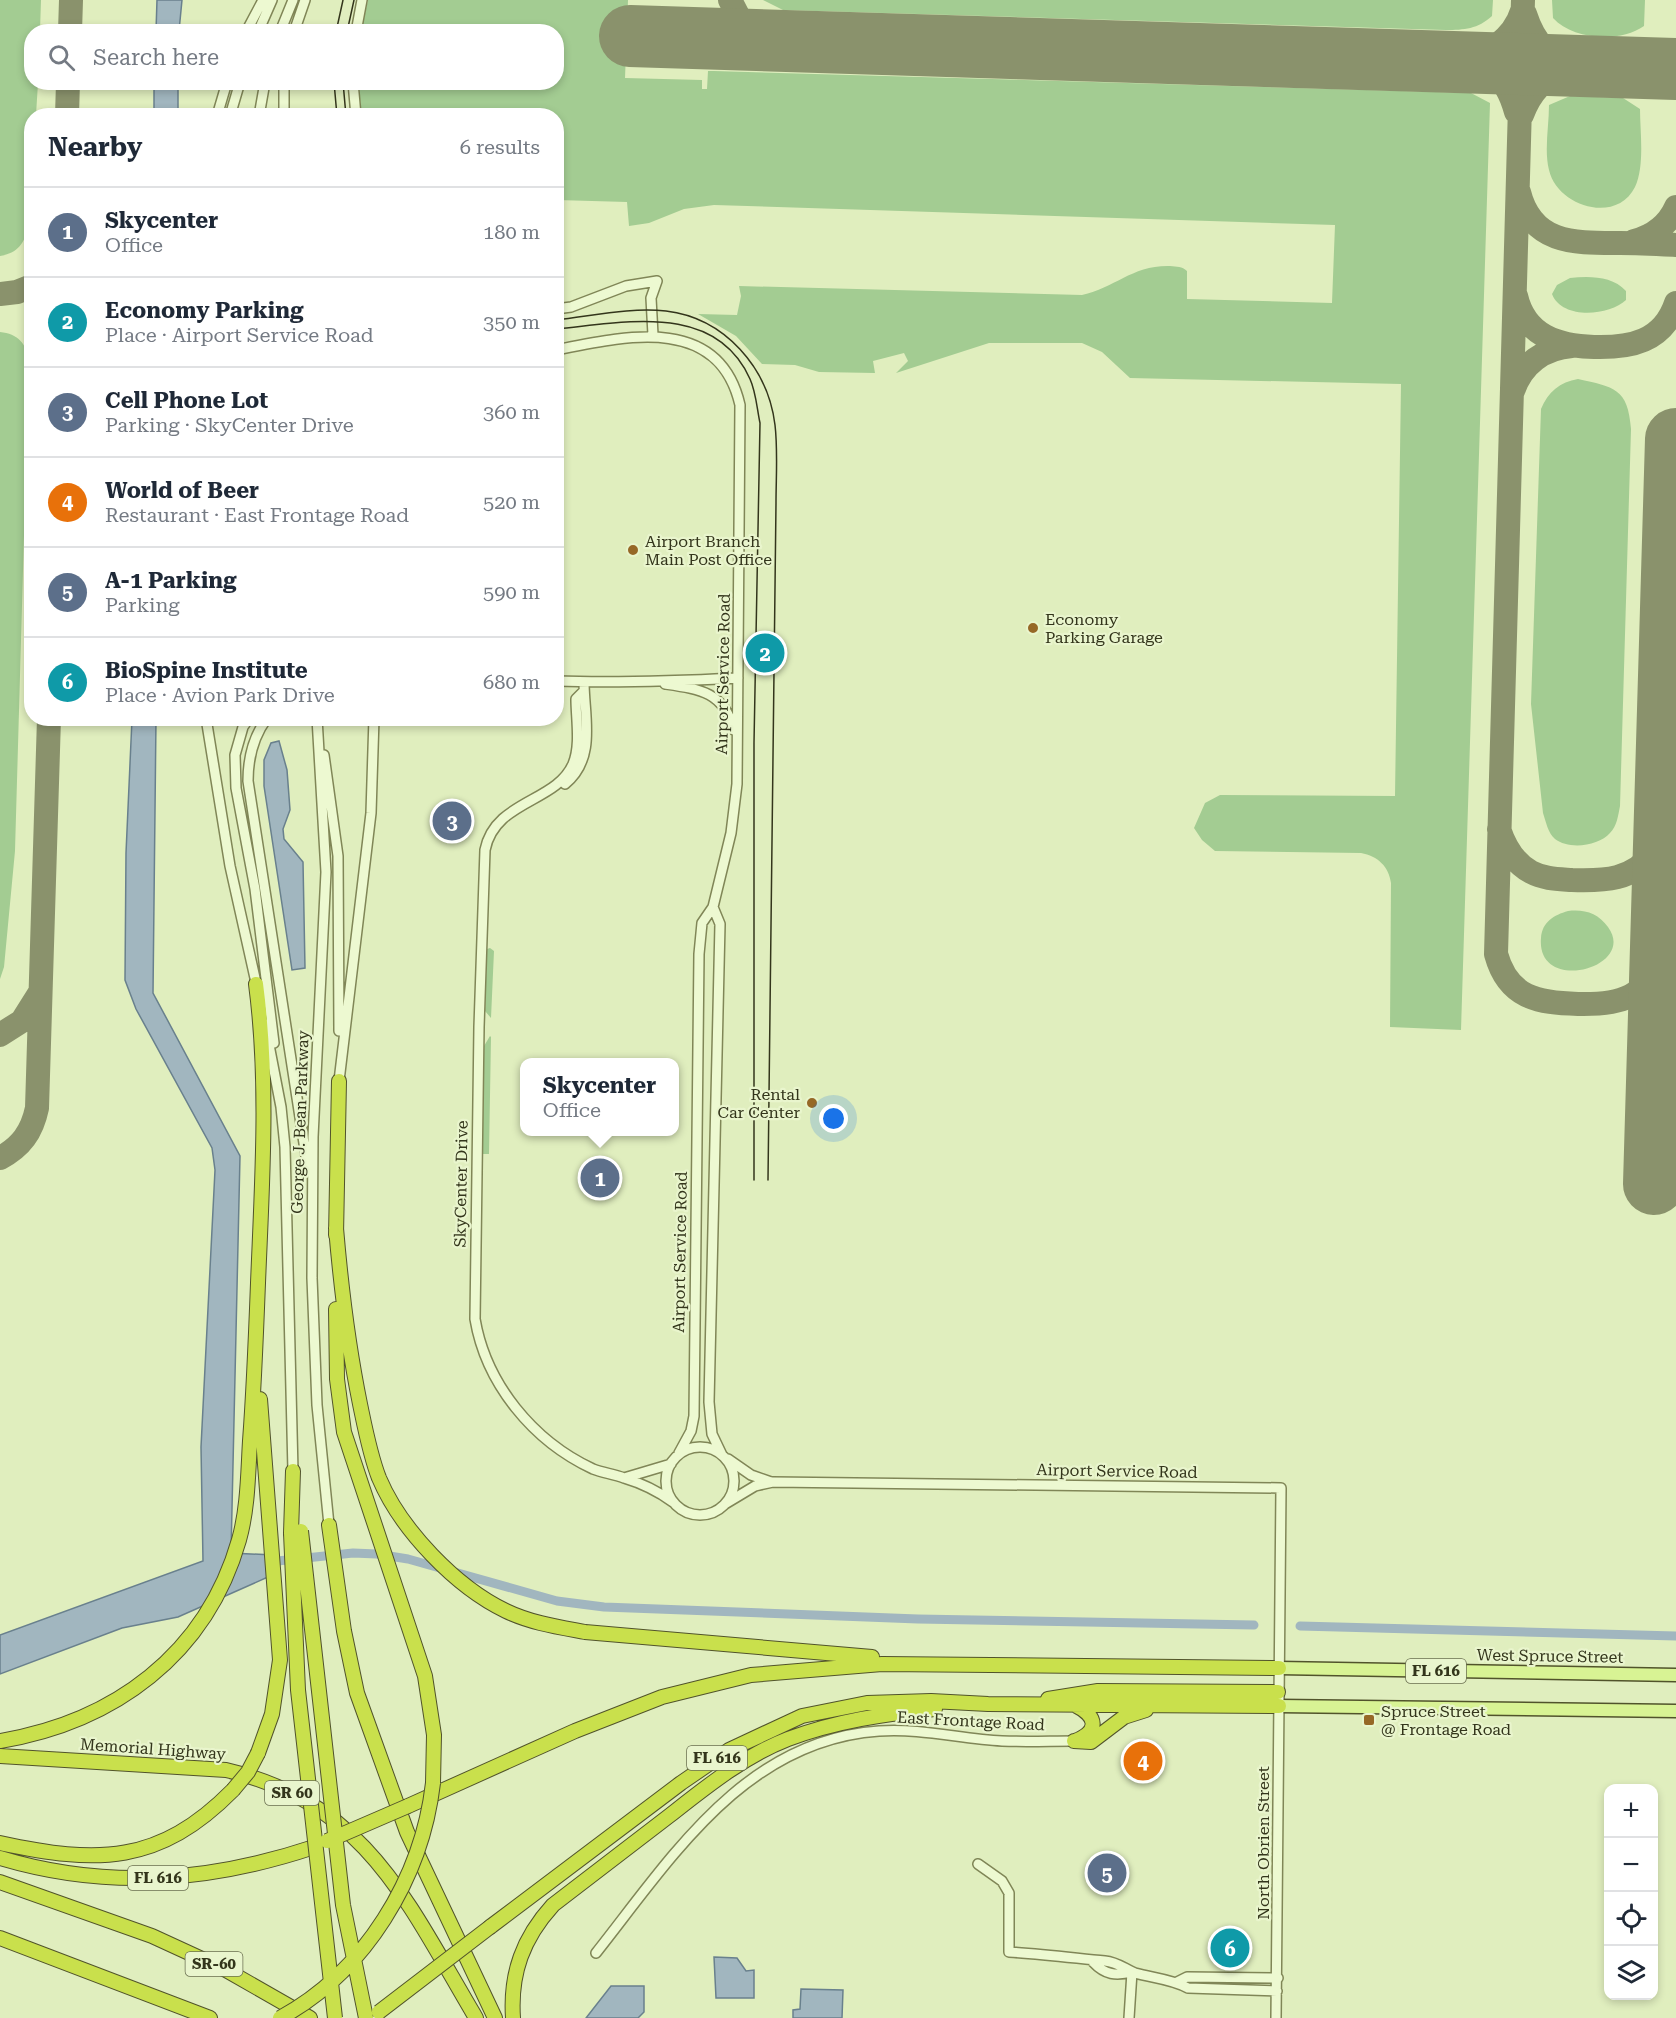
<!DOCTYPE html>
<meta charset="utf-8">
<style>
:root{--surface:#fff;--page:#f2f2f3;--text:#1f2937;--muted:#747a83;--line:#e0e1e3;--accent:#db2777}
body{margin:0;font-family:"Roboto Serif",serif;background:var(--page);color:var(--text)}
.controls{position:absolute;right:18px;bottom:18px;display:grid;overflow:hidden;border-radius:12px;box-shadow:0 3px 9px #0003}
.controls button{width:54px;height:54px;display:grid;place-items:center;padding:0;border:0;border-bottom:2px solid var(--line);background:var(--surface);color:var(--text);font:30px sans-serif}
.you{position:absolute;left:834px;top:1119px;width:21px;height:21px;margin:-15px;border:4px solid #fff;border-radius:50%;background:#1a73e8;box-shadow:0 0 0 9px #1a73e833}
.badge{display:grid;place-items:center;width:39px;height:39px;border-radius:50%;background:var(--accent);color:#fff;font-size:20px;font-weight:700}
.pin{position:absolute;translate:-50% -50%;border:3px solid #fff;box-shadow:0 2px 6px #0006}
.popup{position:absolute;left:520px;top:1058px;width:159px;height:78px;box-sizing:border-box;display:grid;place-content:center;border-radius:12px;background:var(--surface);filter:drop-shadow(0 2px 4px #0005);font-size:20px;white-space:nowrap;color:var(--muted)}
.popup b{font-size:22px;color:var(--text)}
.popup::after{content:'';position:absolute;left:50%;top:100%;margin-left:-12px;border:12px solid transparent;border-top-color:var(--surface)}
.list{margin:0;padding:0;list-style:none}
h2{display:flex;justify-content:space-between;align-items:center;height:78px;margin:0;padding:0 24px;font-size:26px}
h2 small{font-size:20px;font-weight:400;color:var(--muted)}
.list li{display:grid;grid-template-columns:39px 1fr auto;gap:18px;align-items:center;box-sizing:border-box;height:90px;padding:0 24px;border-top:2px solid var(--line)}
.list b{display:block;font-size:22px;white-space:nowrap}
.list p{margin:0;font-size:20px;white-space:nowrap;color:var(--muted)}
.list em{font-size:20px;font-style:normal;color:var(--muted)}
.icon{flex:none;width:33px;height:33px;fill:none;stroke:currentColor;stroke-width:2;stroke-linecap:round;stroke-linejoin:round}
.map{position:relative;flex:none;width:1676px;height:2018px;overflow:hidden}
.search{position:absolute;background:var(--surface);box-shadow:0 3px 9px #0003;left:24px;top:24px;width:540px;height:66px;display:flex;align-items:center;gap:15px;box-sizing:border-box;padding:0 21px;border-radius:24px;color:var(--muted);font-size:22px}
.panel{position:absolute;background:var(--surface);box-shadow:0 3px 9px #0003;left:24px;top:108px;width:540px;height:618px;border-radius:24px}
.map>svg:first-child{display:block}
.green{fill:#a3cc92}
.water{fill:#a1b6bf;stroke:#69808d;stroke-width:1.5}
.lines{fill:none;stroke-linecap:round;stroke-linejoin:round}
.canal{stroke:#a1b6bf;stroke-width:9}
.taxiway{stroke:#8a926c;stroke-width:24}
.runway{stroke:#8a926c;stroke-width:62}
.minor-casing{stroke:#808657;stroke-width:12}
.major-casing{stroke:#51532b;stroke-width:15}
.highway-casing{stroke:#51532b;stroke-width:16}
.minor{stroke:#edf9d1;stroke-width:9}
.major{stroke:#d8f394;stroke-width:12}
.highway{stroke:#c9e04c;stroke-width:14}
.tram{stroke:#33351b;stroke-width:1.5}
.highway-bridge-casing{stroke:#51532b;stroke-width:16;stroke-linecap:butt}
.highway-bridge{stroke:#c9e04c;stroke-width:14}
.poi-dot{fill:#966826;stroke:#e9f5cd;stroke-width:2}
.labels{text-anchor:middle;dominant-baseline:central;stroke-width:4.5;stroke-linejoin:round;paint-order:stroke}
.shield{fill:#e9f5cd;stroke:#6a6f50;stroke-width:1.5}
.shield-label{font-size:15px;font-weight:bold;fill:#33351b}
.poi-label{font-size:16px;fill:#33351b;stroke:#e9f5cd;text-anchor:start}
.street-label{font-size:16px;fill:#33351b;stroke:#e9f5cd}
</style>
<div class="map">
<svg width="1676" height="2018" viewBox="0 0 1676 2018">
<rect width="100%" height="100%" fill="#e0eebe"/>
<path class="green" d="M0,0H41L40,31L32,32V82L38,83L36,115L32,116L28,226C25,243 18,253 0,256Z
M368,0H628L625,78L702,80V89H707L708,71H714L1471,93L1490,103L1461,1030L1390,1027L1391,883C1389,867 1378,856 1361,853L1215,851L1202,840L1194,828L1205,803L1220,795L1395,796L1401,384L1130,378L1102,352L1082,343H989L896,373L908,361L904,353L873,361L875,373L819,372L795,365L762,364L736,336L698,314L737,315L741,296L739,286L1082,295C1115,288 1132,265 1170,266C1177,267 1182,266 1187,271V299L1332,303L1335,225L714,205L684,209L649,223L629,226L627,202L557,200L556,116L361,115L359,83L556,82V32L361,31Z
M763,0H1493L1492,16C1478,29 1464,30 1446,30L783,10Z
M1552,0H1645L1644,26C1620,43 1573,40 1553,18Z
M1570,96L1623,98L1640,109C1640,132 1645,165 1635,187C1616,225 1557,206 1549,170C1544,150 1549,126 1549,105Z
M1570,278C1590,276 1612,276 1626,291V300C1609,316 1562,320 1552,294L1557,285Z
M0,332C18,334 26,343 29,360L15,851L4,967L0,979Z
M1578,379C1614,387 1628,388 1631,429L1620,806C1618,816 1617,826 1610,833C1599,846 1569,850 1555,839C1548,833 1546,822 1543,813L1531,704L1541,409C1548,392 1560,382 1578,379Z
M1568,911C1584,909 1598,913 1608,927C1638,968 1536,995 1541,938C1542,922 1554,915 1568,911Z
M490,948L494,951L491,1018L485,1011L487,949Z
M490,1036L491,1037L489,1154H482V1142L484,1046Z"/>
<path class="water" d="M157,0H182L179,31H156Z
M154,83H178V115H154Z
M132,719H156L153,993L240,1156L231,1553L273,1555L268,1577L178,1617L122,1628L0,1674V1635L203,1561L201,1447L215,1170L212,1148L136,1009L125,980L126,853Z
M279,741L287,770L290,810L283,829L284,839L303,862L305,968L292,970L264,786V760L271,743Z
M714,1957L737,1958L746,1971L754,1970V1998H716Z
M611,1986H644V2012L638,2018H586Z
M801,1989L843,1990L842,2018H793V2010L800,2009Z"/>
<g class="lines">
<path class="canal" d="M268,1562L353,1553L377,1554L408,1559L557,1601L604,1607L918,1619L1254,1625
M1300,1626L1676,1636"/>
<path class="taxiway" d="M730,0L744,27L762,41
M1523,0L1496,954C1508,998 1538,1003 1578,1004C1620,1005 1648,998 1661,954
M1525,14C1534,42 1550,63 1582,64
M70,32L71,0
M1458,60C1485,59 1514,38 1522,11
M1390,62C1407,62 1425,63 1442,63C1484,65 1504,67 1516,112
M1522,115C1545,52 1599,68 1653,70
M67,116L68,82
M1519,192C1532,245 1576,243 1620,243C1639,243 1657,244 1676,245
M1634,241C1653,236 1668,225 1676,207
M0,294L17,292L32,286
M1516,296C1525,336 1558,346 1594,347C1630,348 1663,342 1676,303
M1513,391C1522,364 1544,348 1572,346
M1667,818L1669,837L1676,855
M1499,829C1505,847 1514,863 1531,872C1544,879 1558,879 1572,880C1603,881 1634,881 1654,851C1670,825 1664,768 1665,737
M1661,954L1667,973L1676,986
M0,1035L22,1021L39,994
M0,1158C21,1147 32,1132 37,1108L49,718"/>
<path class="runway" d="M630,36L1676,69
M1654,1184L1676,439"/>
<defs>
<path id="minor" d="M246,32L263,0
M258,32L272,0
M280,32L293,0
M294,32L305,0
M356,32L362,0
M353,82L356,116
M217,116L227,82
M230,116L240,82
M259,116L265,82
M284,116V82
M556,309L571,307L626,286L657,281L651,298L653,335
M556,350C625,336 719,314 740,405L737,784L731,833L713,907L702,923L699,954L694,1416L691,1431L679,1453
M556,681C617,683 677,681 738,678
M665,684C700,689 724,692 734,730
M584,691L576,699C576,719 581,745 573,764C556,803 495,800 485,850L479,1027L475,1319C486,1384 533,1441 593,1469C603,1473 614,1474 624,1478C641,1483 659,1492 673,1502
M206,718L230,866L257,987
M249,718L243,727L235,755L236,788L255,889L274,1043
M267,718C253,737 248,758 248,781L308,1169
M317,718L326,872L313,1137L312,1278L317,1405L329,1525
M324,755L338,856L339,1031
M565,784C597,758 584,716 584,682
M713,907L720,924L709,1402L712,1434L722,1455
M265,1024L281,1107L285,1147L293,1471
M339,1081L371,813L374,718
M666 1481a34 34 0 1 1 68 0a34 34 0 1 1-68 0Z
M728,1459L751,1475L771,1482
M624,1478L671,1464
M725,1504L755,1486L773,1482L1281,1488L1276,2018
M978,1864L1002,1881L1009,1893V1952C1042,1954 1074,1958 1105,1961C1117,1962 1125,1969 1135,1973C1153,1978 1172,1979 1188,1988L1277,1991
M596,1953C672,1857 745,1740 879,1731C921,1728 961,1739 1002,1741C1026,1742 1050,1741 1074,1741
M1093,1962C1105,1975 1116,1976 1132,1972
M1177,1982L1187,1977L1278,1978
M1129,2018L1132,1972"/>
<path id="major" d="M1279,1668L1676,1675
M1279,1706L1676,1711"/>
<path id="highway" d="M336,1228C341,1287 348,1345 360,1404C365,1428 370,1455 379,1478C401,1530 456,1587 506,1611C531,1623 558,1627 585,1632L872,1657
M336,1235L339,1081
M336,1309L337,1379L344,1432L425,1676L434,1735L433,1783
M329,1525L344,1631L357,1693L407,1832L495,2018
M291,1533L293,1471
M1048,1699L1098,1691L1278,1692
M1075,1705C1097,1716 1100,1731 1075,1741
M0,1741C114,1722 206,1655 239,1540C248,1508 248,1474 250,1441C254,1388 256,1336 258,1283C262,1183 269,1083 256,984
M1074,1741L1091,1742L1124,1717L1146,1710
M258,1753L272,1714L280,1660L260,1399
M0,1756L226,1770C367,1803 408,1904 476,2018
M408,1806L575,1731L662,1697L751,1675L882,1664L1279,1668
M0,1843C97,1864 159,1865 233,1790
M0,1858C107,1890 209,1882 314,1847
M0,1882L152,1936L226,1970L310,2018
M490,1927L681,1783L729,1750L802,1716L867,1703L931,1701L988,1704L1279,1706
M0,1938L210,2018
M513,2018C510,1973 523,1938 553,1905C592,1875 630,1846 669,1816C706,1787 744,1756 788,1739C836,1721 884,1714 935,1709"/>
</defs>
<use href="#minor" class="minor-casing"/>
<use href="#major" class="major-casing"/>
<use href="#highway" class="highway-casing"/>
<use href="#minor" class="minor"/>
<use href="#major" class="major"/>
<use href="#highway" class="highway"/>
<path class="tram" d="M336,32L343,0
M347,32L354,0
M334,82L337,116
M343,82L346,116
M556,320C592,316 631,307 666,311C725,318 768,368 775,425C778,450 776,478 776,503L768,1180
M556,329C623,323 715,301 750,379C756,392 757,409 760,423L754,743V1180"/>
<defs>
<path id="highway-bridge" d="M301,1531L343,1905L366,2018
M291,1533L298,1690L335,2018
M233,1790L248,1772L258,1753
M327,1841L408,1806
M379,2012L490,1927
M280,2018C365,1972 422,1878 433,1783"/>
</defs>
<use href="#highway-bridge" class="highway-bridge-casing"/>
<use href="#highway-bridge" class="highway-bridge"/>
</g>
<g class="poi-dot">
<circle cx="633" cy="550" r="6"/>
<circle cx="1033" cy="628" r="6"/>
<circle cx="812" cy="1103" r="6"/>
<rect x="1363" y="1714" width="12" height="12" rx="3"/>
</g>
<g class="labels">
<g class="shield">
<rect x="1406" y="1659" width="60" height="24" rx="4.5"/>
<rect x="687" y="1746" width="60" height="24" rx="4.5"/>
<rect x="265" y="1781" width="54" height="24" rx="4.5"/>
<rect x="128" y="1866" width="60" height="24" rx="4.5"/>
<rect x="185.5" y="1952" width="57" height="24" rx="4.5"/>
</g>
<g class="shield-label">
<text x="1436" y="1671">FL 616</text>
<text x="717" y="1758">FL 616</text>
<text x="292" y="1793">SR 60</text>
<text x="158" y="1878">FL 616</text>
<text x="214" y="1964">SR-60</text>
</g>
<g class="poi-label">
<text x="645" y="541">Airport Branch<tspan x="645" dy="18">Main Post Office</tspan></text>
<text x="1045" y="619">Economy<tspan x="1045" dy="18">Parking Garage</tspan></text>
<text x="800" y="1094" text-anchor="end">Rental<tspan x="800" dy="18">Car Center</tspan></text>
<text x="1381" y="1711">Spruce Street<tspan x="1381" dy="18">@ Frontage Road</tspan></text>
</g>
<g class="street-label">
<text transform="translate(723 674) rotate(-89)">Airport Service Road</text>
<text transform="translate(300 1122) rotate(-88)">George J. Bean Parkway</text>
<text transform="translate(461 1184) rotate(-89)">SkyCenter Drive</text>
<text transform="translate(680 1252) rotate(-89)">Airport Service Road</text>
<text transform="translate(1117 1471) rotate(1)">Airport Service Road</text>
<text transform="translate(1550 1656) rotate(1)">West Spruce Street</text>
<text transform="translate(971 1721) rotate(3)">East Frontage Road</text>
<text transform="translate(153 1749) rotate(4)">Memorial Highway</text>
<text transform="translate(1263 1843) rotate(-90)">North Obrien Street</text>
</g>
</g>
</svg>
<div class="controls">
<button>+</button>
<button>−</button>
<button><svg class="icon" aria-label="locate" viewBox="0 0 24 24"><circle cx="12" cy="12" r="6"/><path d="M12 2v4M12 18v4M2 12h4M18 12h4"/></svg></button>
<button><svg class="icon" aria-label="layers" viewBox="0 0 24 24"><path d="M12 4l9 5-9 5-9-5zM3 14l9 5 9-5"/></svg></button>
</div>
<div class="you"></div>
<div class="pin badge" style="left:600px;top:1178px;background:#5c6f8a">1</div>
<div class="popup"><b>Skycenter</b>Office</div>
<div class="pin badge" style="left:765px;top:653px;background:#0f9aa8">2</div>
<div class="pin badge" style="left:452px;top:821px;background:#5c6f8a">3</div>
<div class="pin badge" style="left:1143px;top:1761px;background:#e8710a">4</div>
<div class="pin badge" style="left:1107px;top:1873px;background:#5c6f8a">5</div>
<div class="pin badge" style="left:1230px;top:1948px;background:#0f9aa8">6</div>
<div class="search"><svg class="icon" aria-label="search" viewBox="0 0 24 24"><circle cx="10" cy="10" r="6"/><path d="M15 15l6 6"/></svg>Search here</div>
<section class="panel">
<h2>Nearby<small>6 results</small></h2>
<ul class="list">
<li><span class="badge" style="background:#5c6f8a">1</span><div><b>Skycenter</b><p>Office</p></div><em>180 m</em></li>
<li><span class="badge" style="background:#0f9aa8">2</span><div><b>Economy Parking</b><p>Place · Airport Service Road</p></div><em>350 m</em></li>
<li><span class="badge" style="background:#5c6f8a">3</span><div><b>Cell Phone Lot</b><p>Parking · SkyCenter Drive</p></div><em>360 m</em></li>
<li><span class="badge" style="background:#e8710a">4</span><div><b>World of Beer</b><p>Restaurant · East Frontage Road</p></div><em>520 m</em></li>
<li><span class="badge" style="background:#5c6f8a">5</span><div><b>A-1 Parking</b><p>Parking</p></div><em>590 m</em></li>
<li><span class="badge" style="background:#0f9aa8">6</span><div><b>BioSpine Institute</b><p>Place · Avion Park Drive</p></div><em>680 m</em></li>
</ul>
</section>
</div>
